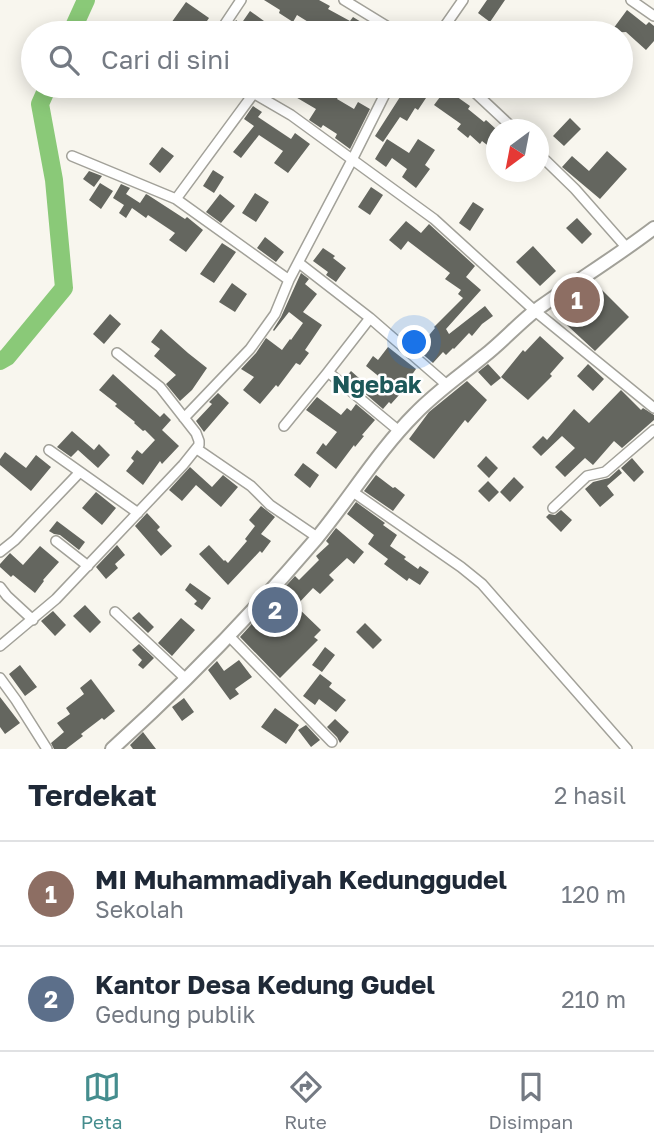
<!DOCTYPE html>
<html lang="id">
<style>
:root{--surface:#fff;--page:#f6f6f7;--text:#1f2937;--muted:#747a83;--line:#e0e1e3;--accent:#458d8e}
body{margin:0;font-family:"Golos Text",sans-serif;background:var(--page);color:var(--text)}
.compass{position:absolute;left:486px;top:119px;width:63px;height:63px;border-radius:50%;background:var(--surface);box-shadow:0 4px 18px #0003;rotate:212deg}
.you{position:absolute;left:415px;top:343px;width:24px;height:24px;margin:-18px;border:5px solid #fff;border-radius:50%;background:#1a73e8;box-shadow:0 0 0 10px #1a73e833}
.badge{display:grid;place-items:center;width:46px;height:46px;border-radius:50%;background:var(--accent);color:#fff;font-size:23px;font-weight:700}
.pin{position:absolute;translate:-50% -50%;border:4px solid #fff;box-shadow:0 2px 7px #0006}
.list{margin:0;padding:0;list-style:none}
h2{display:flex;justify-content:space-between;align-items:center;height:91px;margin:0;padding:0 28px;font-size:30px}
h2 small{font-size:23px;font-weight:400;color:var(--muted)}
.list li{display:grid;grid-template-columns:46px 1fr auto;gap:21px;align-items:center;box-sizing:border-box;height:105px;padding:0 28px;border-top:2px solid var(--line)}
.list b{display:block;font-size:26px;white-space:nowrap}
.list p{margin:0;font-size:23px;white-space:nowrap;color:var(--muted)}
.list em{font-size:23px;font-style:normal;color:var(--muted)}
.icon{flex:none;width:38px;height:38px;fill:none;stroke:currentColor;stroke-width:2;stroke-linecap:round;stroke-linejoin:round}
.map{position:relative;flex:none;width:654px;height:749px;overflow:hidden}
.search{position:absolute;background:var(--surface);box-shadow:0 4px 18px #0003;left:21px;right:21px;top:21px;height:77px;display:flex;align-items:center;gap:18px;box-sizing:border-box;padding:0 24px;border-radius:38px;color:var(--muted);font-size:26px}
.sheet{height:301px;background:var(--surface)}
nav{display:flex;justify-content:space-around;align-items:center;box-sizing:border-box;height:98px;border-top:2px solid var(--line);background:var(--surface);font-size:19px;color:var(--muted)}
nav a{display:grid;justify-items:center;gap:4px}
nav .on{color:var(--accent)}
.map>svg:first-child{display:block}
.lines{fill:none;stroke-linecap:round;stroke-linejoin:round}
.river{stroke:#8ac978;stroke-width:18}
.building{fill:#64665f}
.street-casing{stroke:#a2a199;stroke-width:12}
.secondary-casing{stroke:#a2a199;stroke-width:16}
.street{stroke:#fff;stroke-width:9}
.secondary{stroke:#fff;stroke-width:12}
.labels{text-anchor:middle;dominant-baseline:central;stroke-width:5;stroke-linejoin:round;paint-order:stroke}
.quarter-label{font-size:24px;font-weight:bold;fill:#1d5859;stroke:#fff}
</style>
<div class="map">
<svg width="654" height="749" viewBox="0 0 654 749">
<rect width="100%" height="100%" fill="#f8f6ee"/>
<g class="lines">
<path class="river" d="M71,33L86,0
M0,361L7,357L64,288L54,180L40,104L48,86"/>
</g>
<path class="building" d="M264,0H319L330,6L328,9L350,21L353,17L366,25L361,33H326L297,15L293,22L279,13L280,10Z
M487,0H505L490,22L478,13Z
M186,2L209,18L199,33H164Z
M627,10L646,25L649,22L654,26V41L646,50L626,32L610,33Z
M250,11L264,21L256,33L251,29L249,33H228L236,20L241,24Z
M260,86H336L342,90L337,99L354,109L358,102L370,109L350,149L335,138L337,134L323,125L321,128L309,120L316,109L282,89L278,97Z
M407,86L426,98L418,110L415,108L407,121L400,117L383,142L375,136Z
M446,89L470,106L468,109L484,122L486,120L496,129V152L482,141L480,144L470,135L468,138L457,129L461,124L434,105Z
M253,106L262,112L258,117L291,139L295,133L310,144L288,173L274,163L283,151L259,135L241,158L233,152L254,126L244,119Z
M570,118L581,129L564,146L553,136Z
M387,139L409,153L418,139L435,150L425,165L430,169L416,188L402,177L407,169L392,158L386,167L375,159Z
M162,147L174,156L160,173L149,164Z
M607,151L627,169L600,199L562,167L572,156L589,171Z
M213,170L224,177L214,193L203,186Z
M89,171L102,176L94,187L83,179Z
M100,183L113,191L101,209L89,200Z
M121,184L130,188L126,194L140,203L146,194L148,195L185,219L187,217L203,230L186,252L169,240L175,233L148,215L146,218L132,208L126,218L119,213L124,205L113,198Z
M371,187L383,195L370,215L358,207Z
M255,193L269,202L256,222L242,213Z
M220,194L235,206L221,223L206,212Z
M473,202L484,209L470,231L459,223Z
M577,218L592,234L582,244L566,228Z
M406,221L421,233L429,224L475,266L466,277L481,290L446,329L449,334L485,306L493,316L482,324L472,336L469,333L454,349L453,348L446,355L443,352L433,363L406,340L415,331L425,340L435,328L434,327L463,298L458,294L461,290L445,279L450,273L408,241L401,250L389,240Z
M265,237L284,252L276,262L257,248Z
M222,243L236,252L214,283L200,274Z
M533,246L556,271L540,286L516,262Z
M323,248L335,256L333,258L346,268L336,282L326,275L328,272L313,261Z
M301,273L309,279L305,284L317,294L303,312L322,325L305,350L309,353L300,365L296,363L278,387L276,385L260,404L243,390L254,377L241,369L256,353L266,338L282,350L290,339L291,340L303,323L289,312L274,331L273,330L281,317Z
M593,281L629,317L595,351L556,315L583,288Z
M232,283L247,294L235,312L219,302Z
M110,314L121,324L104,344L93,334Z
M161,329L188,353L207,368L192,390L180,401L166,384L176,375L154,356L160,349L151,342Z
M540,336L564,358L550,374L552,376L528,400L501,377L523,350L525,352Z
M388,347L416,369L406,383L408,385L391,404L389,402L383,409L346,377L351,371L377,394L387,383L366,366L373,356L378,360Z
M488,364L501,378L491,386L478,372Z
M588,364L604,379L593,391L577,376Z
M113,374L160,417L164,413L171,420L162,430L179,446L162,464L160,461L143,485L126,471L134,461L131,458L137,450L142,454L155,440L145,430L143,431L134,423L135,422L115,406L117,404L99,390Z
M467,381L487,400L468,423L465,420L434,459L409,439L429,412Z
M621,390L641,410L643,408L654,415V420L622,448L614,441L593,465L585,458L565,477L555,467L575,448L562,436L541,456L532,447L543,436L547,440L574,409L589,423Z
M218,393L229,403L204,432L196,421L212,404L209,402Z
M317,397L341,415L347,408L351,411L356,404L375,420L362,435L364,436L355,447L354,445L336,469L316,453L323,443L326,446L337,432L306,410Z
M72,431L94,450L99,444L110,455L98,468L78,450L71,457L57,447Z
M5,452L26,468L36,455L51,467L31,491L0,465V459Z
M486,456L498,468L489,478L477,466Z
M632,458L644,472L634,482L621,468Z
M303,463L319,475L310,488L294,475Z
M190,467L212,487L223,475L238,487L221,507L196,485L182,501L169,490Z
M619,469L622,473L607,486L614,495L600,507L585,489L593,482L609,478Z
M376,475L393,488L395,487L405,495L393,511L364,491Z
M514,477L524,487L510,502L500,492Z
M488,481L499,492L489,502L478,491Z
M96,492L116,508L102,525L82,508Z
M356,502L385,523L383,525L397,535L390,546L406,557L404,559L418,569L420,566L429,572L420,585L409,578L407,581L384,564L388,559L368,544L374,535L347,514Z
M261,506L275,517L261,534L271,541L262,553L260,551L228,585L199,554L209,545L224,561L225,560L228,563L247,541L245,539L255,526L249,520Z
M561,510L572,520L561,532L546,517L549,514L555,515Z
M147,513L160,527L157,530L172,546L161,556L135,526Z
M57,521L85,542L79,550L60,535L54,534L49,531Z
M336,528L364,552L354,564L347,558L329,575L334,580L320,594L313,588L296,606L321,630L314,637L318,640L280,678L240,637L295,576L299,580L319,560L316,556L329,544L326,541Z
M117,545L125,555L115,564L118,568L106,579L96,567Z
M40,546L59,562L43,580L44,581L35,593L13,575L11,577L0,567V564L10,553L23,565Z
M190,583L211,598L202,610L194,604L197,601L185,590Z
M85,605L101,622L90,633L73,616Z
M53,611L66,625L55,636L41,621Z
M139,612L154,627L148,633L132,618Z
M181,618L195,630L172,656L158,643Z
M365,623L382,640L373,649L356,632Z
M139,644L154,658L143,669L138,665L142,660L132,650Z
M325,647L335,655L322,672L312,665Z
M239,660L252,677L235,689L239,694L230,700L208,670L217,661L224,671Z
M20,665L37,687L25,696L9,674Z
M320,674L332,683L329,687L346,700L336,712L319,699L315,705L303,696Z
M91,679L115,711L104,720L102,718L81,734L83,736L66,749H54L51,743L64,732L57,723L70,714L66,708L84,694L80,688Z
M0,697L20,723L5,734L0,727Z
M184,698L194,712L182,721L172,707Z
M275,708L299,725L286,744L261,727Z
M335,719L349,732L340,743L337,737L327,727Z
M306,725L320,740L311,747L298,730Z
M143,732L156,749H133L130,745Z"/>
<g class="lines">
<defs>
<path id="street" d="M344,0L398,33
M631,0L654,16
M219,33L241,0
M440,33L463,0
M241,86L291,115L434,219L535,311L654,408
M468,86L515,130
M538,153L575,189L627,248
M72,156L176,199L289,280
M176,199L254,93
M299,263L370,318L328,372
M370,318L447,385
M184,418L250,349L275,314L289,280L352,160L389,86
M284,426L328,372L399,431
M197,449L251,486L270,505L317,537
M49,450L138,513
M353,492L461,567L482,584L627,749
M553,508L587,476L605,472L654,430
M56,541L88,566
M0,552L15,540L80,472
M0,587L7,596L33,620
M115,612L186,679
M229,636L332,742
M0,646L56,599L183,465L199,445V441L196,433L160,387L117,353
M0,678L16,700L47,749"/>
<path id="secondary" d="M112,749C185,683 253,613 316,539C350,498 378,451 415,414C436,392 461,375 484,356C502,342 518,324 536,310C575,282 616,257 654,228"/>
</defs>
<use href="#street" class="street-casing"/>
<use href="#secondary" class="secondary-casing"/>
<use href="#street" class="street"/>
<use href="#secondary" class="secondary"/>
</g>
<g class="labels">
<g class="quarter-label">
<text x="377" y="383">Ngebak</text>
</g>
</g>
</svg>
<svg class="compass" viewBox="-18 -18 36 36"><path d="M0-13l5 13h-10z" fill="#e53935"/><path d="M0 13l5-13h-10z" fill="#747a83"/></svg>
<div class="you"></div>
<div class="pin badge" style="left:577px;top:300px;background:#8d6e63">1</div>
<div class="pin badge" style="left:275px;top:610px;background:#5c6f8a">2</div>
<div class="search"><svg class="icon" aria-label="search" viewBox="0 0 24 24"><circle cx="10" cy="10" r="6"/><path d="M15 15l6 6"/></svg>Cari di sini</div>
</div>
<section class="sheet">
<h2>Terdekat<small>2 hasil</small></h2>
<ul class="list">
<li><span class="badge" style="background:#8d6e63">1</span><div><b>MI Muhammadiyah Kedunggudel</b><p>Sekolah</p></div><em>120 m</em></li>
<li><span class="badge" style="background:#5c6f8a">2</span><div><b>Kantor Desa Kedung Gudel</b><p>Gedung publik</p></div><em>210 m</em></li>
</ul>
</section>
<nav>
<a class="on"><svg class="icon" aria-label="map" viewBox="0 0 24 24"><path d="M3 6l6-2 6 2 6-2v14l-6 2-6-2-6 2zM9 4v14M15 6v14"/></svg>Peta</a>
<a><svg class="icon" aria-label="directions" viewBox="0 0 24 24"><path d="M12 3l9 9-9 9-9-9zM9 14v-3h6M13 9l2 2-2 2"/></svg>Rute</a>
<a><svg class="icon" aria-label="saved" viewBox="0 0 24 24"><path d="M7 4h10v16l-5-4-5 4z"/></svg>Disimpan</a>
</nav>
